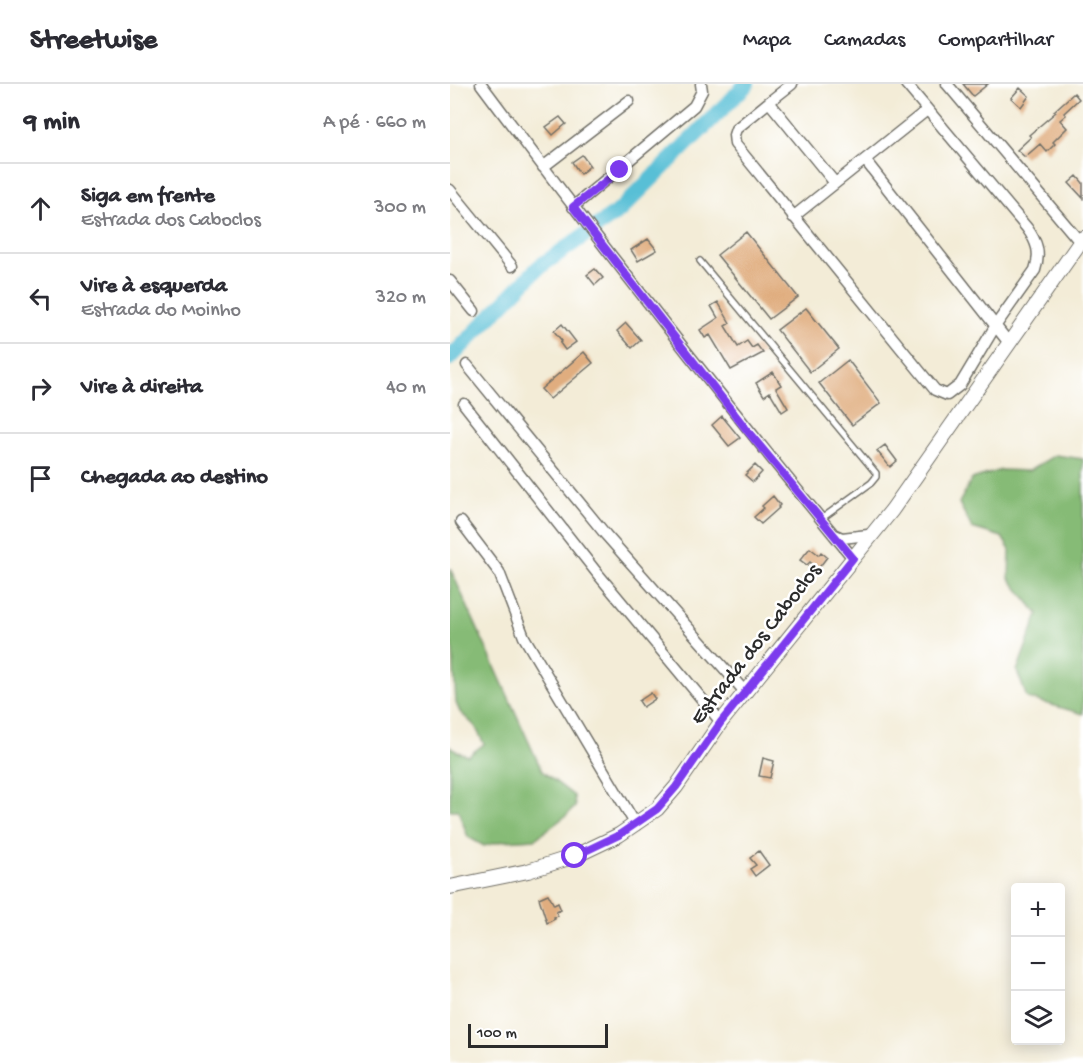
<!DOCTYPE html>
<html lang="pt">
<meta charset="utf-8">
<style>
:root{--surface:#fff;--page:#f2f2f3;--text:#2b2b33;--muted:#7c7c81;--line:#e1e1e2}
body{margin:0;font-family:"Gochi Hand",sans-serif;background:var(--page);color:var(--text)}
.controls{position:absolute;right:18px;bottom:18px;display:grid;overflow:hidden;border-radius:6px;box-shadow:0 3px 15px #0003}
.controls button{width:54px;height:54px;display:grid;place-items:center;padding:0;border:0;border-bottom:2px solid var(--line);background:var(--surface);color:var(--text);font:30px sans-serif}
.scale{position:absolute;left:18px;bottom:15px;width:140px;box-sizing:border-box;padding-left:6px;border:3px solid #2b2b2b;border-top:0;font-size:16px;line-height:21px;white-space:nowrap;color:#2b2b2b;-webkit-text-stroke:4px #fff;paint-order:stroke}
.stop{position:absolute;width:18px;height:18px;margin:-14px;border:4px solid #7c3aed;border-radius:50%;background:#fff}
.stop.end{background:#7c3aed;border-color:#fff;box-shadow:0 2px 6px #0008}
.list{margin:0;padding:0;list-style:none}
h2{display:flex;justify-content:space-between;align-items:center;height:78px;margin:0;padding:0 24px;font-size:26px}
h2 small{font-size:20px;font-weight:400;color:var(--muted)}
.list li{display:grid;grid-template-columns:39px 1fr auto;gap:18px;align-items:center;box-sizing:border-box;height:90px;padding:0 24px;border-top:2px solid var(--line)}
.list b{display:block;font-size:22px;white-space:nowrap}
.list p{margin:0;font-size:20px;white-space:nowrap;color:var(--muted)}
.list em{font-size:20px;font-style:normal;color:var(--muted)}
.icon{flex:none;width:33px;height:33px;fill:none;stroke:currentColor;stroke-width:2;stroke-linecap:round;stroke-linejoin:round}
.map{position:relative;flex:none;width:633px;height:979px;overflow:hidden}
header{display:flex;align-items:center;gap:36px;box-sizing:border-box;height:84px;padding:0 30px;background:var(--surface);border-bottom:2px solid var(--line)}
header strong{font-size:28px}
nav{display:flex;gap:33px;margin-inline-start:auto;font-size:21px}
main{display:flex}
aside{flex:1;background:var(--surface)}
.map>svg:first-child{display:block}
.forest{fill:#86bb76;stroke:#587350;stroke-width:1.5}
.lines{fill:none;stroke-linecap:round;stroke-linejoin:round}
.river{stroke:#59bfd6;stroke-width:16}
.building{fill:#e0ad7f}
.service-casing{stroke:#716f67;stroke-width:8}
.minor-casing{stroke:#716f67;stroke-width:13}
.tertiary-casing{stroke:#716f67;stroke-width:16}
.service{stroke:#fff;stroke-width:5}
.minor{stroke:#fff;stroke-width:10}
.tertiary{stroke:#fff;stroke-width:14}
.route{stroke:#7c3aed;stroke-width:8}
.labels{text-anchor:middle;dominant-baseline:central;stroke-width:5;stroke-linejoin:round;paint-order:stroke}
.street-label{font-size:22px;fill:#2b2b2b;stroke:#fff}
</style>
<header>
<strong>Streetwise</strong>
<nav><a>Mapa</a><a>Camadas</a><a>Compartilhar</a></nav>
</header>
<main>
<aside>
<h2>9 min<small>A pé · 660 m</small></h2>
<ul class="list">
<li><svg class="icon" aria-label="ahead" viewBox="0 0 24 24"><path d="M12 20V5M6 11l6-6 6 6"/></svg><div><b>Siga em frente</b><p>Estrada dos Caboclos</p></div><em>300 m</em></li>
<li><svg class="icon" aria-label="left" viewBox="0 0 24 24"><path d="M17 20v-9H6M10 6l-5 5 5 5"/></svg><div><b>Vire à esquerda</b><p>Estrada do Moinho</p></div><em>320 m</em></li>
<li><svg class="icon" aria-label="right" viewBox="0 0 24 24"><path d="M7 20v-9h11M14 6l5 5-5 5"/></svg><div><b>Vire à direita</b></div><em>40 m</em></li>
<li><svg class="icon" aria-label="arrive" viewBox="0 0 24 24"><path d="M6 21V4h12l-3 4 3 4H6"/></svg><div><b>Chegada ao destino</b></div></li>
</ul>
</aside>
<div class="map">
<svg width="633" height="979" viewBox="0 0 633 979">
<rect width="100%" height="100%" fill="#fff"/>
<filter id="ink" filterUnits="userSpaceOnUse"><feTurbulence type="fractalNoise" baseFrequency=".0167" numOctaves="2"/><feDisplacementMap in="SourceGraphic" scale="12" xChannelSelector="R" yChannelSelector="G"/><feConvolveMatrix kernelMatrix="1 2 1 2 8 2 1 2 1" color-interpolation-filters="sRGB"/></filter>
<filter id="wash" filterUnits="userSpaceOnUse"><feTurbulence type="fractalNoise" baseFrequency=".008" numOctaves="4" result="noise"/><feDisplacementMap in="SourceGraphic" scale="24" xChannelSelector="R" yChannelSelector="G"/><feGaussianBlur stdDeviation="1.35" result="paint"/><feColorMatrix in="noise" values="0 0 0 0 0 0 0 0 0 0 0 0 0 0 0 0 0 1.4 0 .05"/><feComposite in="paint" operator="in"/></filter>
<g filter="url(#wash)">
<rect width="100%" height="100%" fill="#f3ecd7"/>
<path class="forest" d="M605,371L633,375V630L577,614L567,587L588,530L559,494L560,466L552,453L522,444L509,419L522,395L551,386L579,387Z
M0,484L92,687L124,712L125,723L117,731L85,755L53,757L34,762L18,753L8,726H0V662L8,668L18,672L34,660L25,642L10,628L6,619L3,567L0,556Z"/>
<g class="lines">
<path class="river" d="M0,274L89,183L169,127L297,0"/>
</g>
<g id="blocks">
<path class="building" d="M513,0H538L523,12Z
M570,4L579,12L571,23L561,14Z
M624,9L629,15L614,29L616,31L610,36L617,44L603,58L605,60L597,68L590,60L575,73L567,66L581,53L579,51L606,28L604,27Z
M110,33L116,40L103,51L96,43Z
M132,71L140,82L130,90L122,78Z
M627,92L633,99V114L619,99Z
M296,148L348,213L319,235L267,171Z
M198,155L207,166L188,177L181,166Z
M145,185L153,194L145,201L137,191Z
M268,218L280,239L275,242L288,263L297,257L302,264L307,261L313,269L281,286L260,251L255,254L250,246L268,234L261,222Z
M356,224L389,265L360,288L327,246Z
M176,239L191,256L182,264L167,247Z
M112,240L126,258L115,266L110,259L112,257L104,247Z
M134,268L143,279L100,315L91,305Z
M398,276L431,319L402,341L369,299Z
M323,288L331,301L326,304L338,324L332,328L320,308L314,312L306,299Z
M272,332L290,354L279,362L262,341Z
M435,361L447,377L440,383L427,367Z
M305,381L312,388L303,398L295,391Z
M323,412L330,421L328,423L329,424L311,440L304,433L314,424L312,422Z
M360,464L369,471L371,468L377,473L368,485L360,478L357,481L350,476Z
M201,609L205,615L193,623L189,617Z
M313,674L324,677L320,694L309,692Z
M309,767L319,781L305,792L300,785L306,781L300,774Z
M98,810L104,821L108,819L111,826L106,828L108,832L104,833L105,835L97,839L89,814Z"/>
</g>
</g>
<g filter="url(#ink)">
<use href="#blocks" fill-opacity="0" stroke="#716f67" stroke-width="1.5"/>
<g class="lines">
<defs>
<path id="service" d="M250,177L426,389V393L421,399L371,435"/>
<path id="minor" d="M31,0C151,161 275,319 403,474
M497,0L630,158
M319,18L342,0
M415,76L559,259
M93,83L179,17
M385,99L319,18L286,45L284,51L285,60L485,306L497,311L510,301L546,241L585,186C591,169 587,158 577,144L456,0
M0,106L62,182
M123,123L244,22L252,7L251,0
M343,133L477,26
M0,197L24,227
M17,281L156,451L296,609
M14,320L147,489L271,638
M11,438L49,488L74,553L186,741
M383,450L392,454L418,451L420,453"/>
<path id="tertiary" d="M0,803L78,787L125,772L169,751L207,725L226,703L271,638L442,426L633,154"/>
</defs>
<use href="#service" class="service-casing"/>
<use href="#minor" class="minor-casing"/>
<use href="#tertiary" class="tertiary-casing"/>
<use href="#service" class="service"/>
<use href="#minor" class="minor"/>
<use href="#tertiary" class="tertiary"/>
</g>
</g>
<g class="lines" filter="url(#ink)">
<path class="route" d="M125,772L169,751L207,725L226,703L271,638L403,474L300,350L123,123L170,86"/>
</g>
<g class="labels">
<g class="street-label">
<text transform="translate(307 561) rotate(-52)">Estrada dos Caboclos</text>
</g>
</g>
</svg>
<div class="controls">
<button>+</button>
<button>−</button>
<button><svg class="icon" aria-label="layers" viewBox="0 0 24 24"><path d="M12 4l9 5-9 5-9-5zM3 14l9 5 9-5"/></svg></button>
</div>
<div class="scale">100 m</div>
<div class="stop" style="left:125px;top:772px"></div>
<div class="stop end" style="left:170px;top:86px"></div>
</div>
</main>
